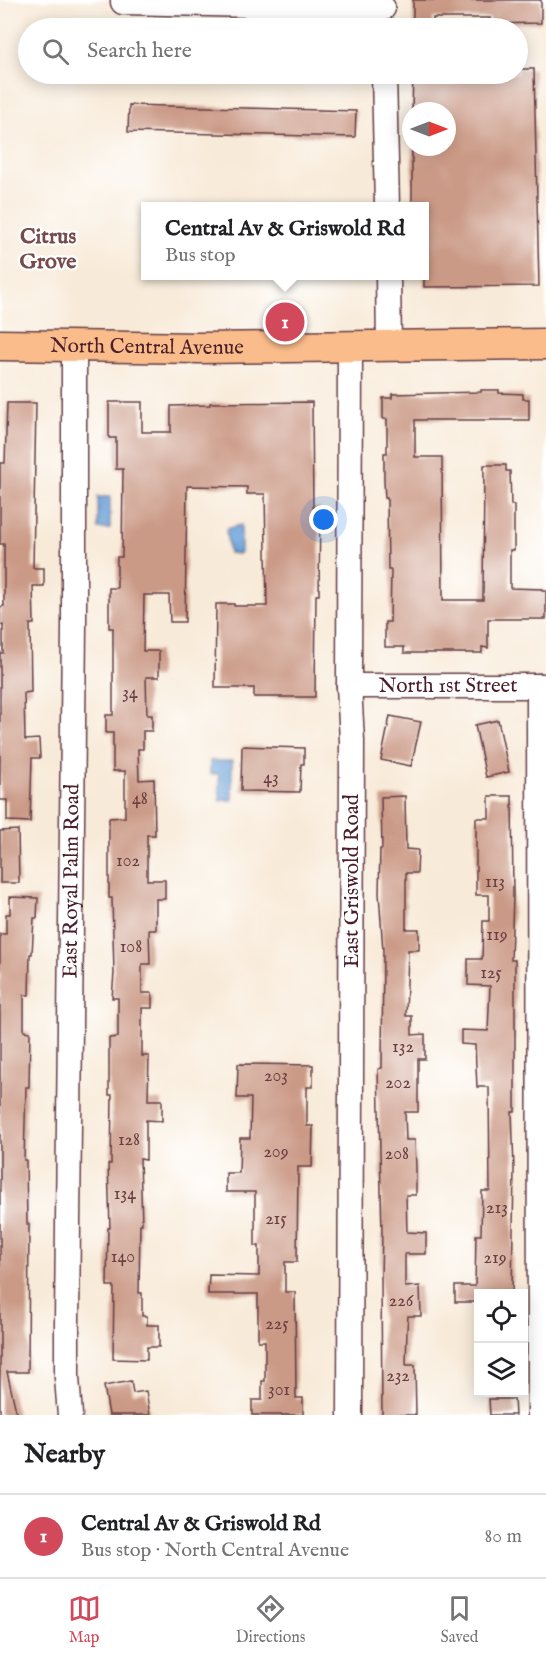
<!DOCTYPE html>
<meta charset="utf-8">
<style>
:root{--surface:#fff;--page:#f6f6f6;--text:#202124;--muted:#757577;--line:#e0e0e0;--accent:#d1495b}
body{margin:0;font-family:"IM FELL English",serif;background:var(--page);color:var(--text)}
.controls{position:absolute;right:18px;bottom:18px;display:grid;overflow:hidden;border-radius:0px;box-shadow:0 3px 15px #0003}
.controls button{width:54px;height:54px;display:grid;place-items:center;padding:0;border:0;border-bottom:2px solid var(--line);background:var(--surface);color:var(--text);font:30px sans-serif}
.compass{position:absolute;left:402px;top:102px;width:54px;height:54px;border-radius:50%;background:var(--surface);box-shadow:0 3px 15px #0003;rotate:90deg}
.you{position:absolute;left:324px;top:520px;width:21px;height:21px;margin:-15px;border:4px solid #fff;border-radius:50%;background:#1a73e8;box-shadow:0 0 0 9px #1a73e833}
.badge{display:grid;place-items:center;width:39px;height:39px;border-radius:50%;background:var(--accent);color:#fff;font-size:20px;font-weight:700}
.pin{position:absolute;translate:-50% -50%;border:3px solid #fff;box-shadow:0 2px 6px #0006}
.popup{position:absolute;left:141px;top:202px;width:288px;height:78px;box-sizing:border-box;display:grid;place-content:center;border-radius:0px;background:var(--surface);filter:drop-shadow(0 2px 4px #0005);font-size:20px;white-space:nowrap;color:var(--muted)}
.popup b{font-size:22px;color:var(--text)}
.popup::after{content:'';position:absolute;left:50%;top:100%;margin-left:-12px;border:12px solid transparent;border-top-color:var(--surface)}
.list{margin:0;padding:0;list-style:none}
h2{display:flex;justify-content:space-between;align-items:center;height:78px;margin:0;padding:0 24px;font-size:26px}
h2 small{font-size:20px;font-weight:400;color:var(--muted)}
.list li{display:grid;grid-template-columns:39px 1fr auto;gap:18px;align-items:center;box-sizing:border-box;height:84px;padding:0 24px;border-top:2px solid var(--line)}
.list b{display:block;font-size:22px;white-space:nowrap}
.list p{margin:0;font-size:20px;white-space:nowrap;color:var(--muted)}
.list em{font-size:20px;font-style:normal;color:var(--muted)}
.icon{flex:none;width:33px;height:33px;fill:none;stroke:currentColor;stroke-width:2;stroke-linecap:round;stroke-linejoin:round}
.map{position:relative;flex:none;width:546px;height:1415px;overflow:hidden}
.search{position:absolute;background:var(--surface);box-shadow:0 3px 15px #0003;left:18px;right:18px;top:18px;height:66px;display:flex;align-items:center;gap:15px;box-sizing:border-box;padding:0 21px;border-radius:33px;color:var(--muted);font-size:22px}
.sheet{height:162px;background:var(--surface)}
nav{display:flex;justify-content:space-around;align-items:center;box-sizing:border-box;height:84px;border-top:2px solid var(--line);background:var(--surface);font-size:16px;color:var(--muted)}
nav a{display:grid;justify-items:center;gap:3px}
nav .on{color:var(--accent)}
.map>svg:first-child{display:block}
.water{fill:#6ba2d9;stroke:#5a6082;stroke-width:1.5}
.building{fill:#cb9a86}
.lines{fill:none;stroke-linecap:round;stroke-linejoin:round}
.minor-casing{stroke:#643d45;stroke-width:27}
.major-casing{stroke:#643d45;stroke-width:33}
.minor{stroke:#fff;stroke-width:24}
.major{stroke:#fabc8b;stroke-width:30}
.labels{text-anchor:middle;dominant-baseline:central;stroke-width:4.5;stroke-linejoin:round;paint-order:stroke}
.number-label{font-size:18px;fill:#6a3e42}
.street-label{font-size:21px;fill:#4a1f2b;stroke:#fff}
.neighbourhood-label{font-size:22px;font-weight:bold;fill:#774a4b;stroke:#fff}
</style>
<div class="map">
<svg width="546" height="1415" viewBox="0 0 546 1415">
<rect width="100%" height="100%" fill="#fff"/>
<filter id="ink" filterUnits="userSpaceOnUse"><feTurbulence type="fractalNoise" baseFrequency=".0167" numOctaves="2"/><feDisplacementMap in="SourceGraphic" scale="12" xChannelSelector="R" yChannelSelector="G"/><feConvolveMatrix kernelMatrix="1 2 1 2 8 2 1 2 1" color-interpolation-filters="sRGB"/></filter>
<filter id="wash" filterUnits="userSpaceOnUse"><feTurbulence type="fractalNoise" baseFrequency=".008" numOctaves="4" result="noise"/><feDisplacementMap in="SourceGraphic" scale="24" xChannelSelector="R" yChannelSelector="G"/><feGaussianBlur stdDeviation="1.35" result="paint"/><feColorMatrix in="noise" values="0 0 0 0 0 0 0 0 0 0 0 0 0 0 0 0 0 1.4 0 .05"/><feComposite in="paint" operator="in"/></filter>
<g filter="url(#wash)">
<rect width="100%" height="100%" fill="#f8ead8"/>
<path class="water" d="M98,497H110V529H98Z
M241,525V551L238,554L229,553L226,529Z
M210,761H232V800H220L219,774H210Z"/>
<g id="blocks">
<path class="building" d="M413,0H541V23L490,24V18H433V28H413Z
M518,69H534L539,286L424,287V207H412V147H447V111H412L413,74H518Z
M129,105L356,111L355,137L128,132Z
M481,390H499V393L523,394V399H529V420H415V457H442L443,600H483L484,465H506V471H510L511,505H514V550H510V588L542,589V591H546V619H488V648L482,647V653H404V647H385V622H390L391,570H388L387,498H385L384,481V453H387V419H383V398H392V394L481,392Z
M109,402H142V432H171V406L210,405V403L312,402L313,508H320L319,595H316L315,697H254V688H215L216,604H234V606H267L265,494H247V487L187,486L185,622H170L169,595H144L143,651H159V677H146L147,715H152V731H143V749H138L139,780L154,779L155,835H147V880H165V899H156V930H149L150,964H142V993H152V1008H142V1056H149L148,1100H162V1121L146,1120V1160L140,1159L142,1224H140L139,1293H142V1316H147V1325H159V1347H147V1360L113,1359L114,1286H107L108,1228H110L108,1164H111L112,1095H109V1038L118,1037V998H112L114,973L112,898H109V818L125,817V771H113V733H106V715H113V628H109V588H117V557H122L123,469H116V438H109Z
M7,403H36L33,568H44V586H33L34,624H30L31,692L24,693L25,740L39,739L40,758H32L30,822L7,821V800H0V653H3V625H0V607L4,606V544H0V463H5Z
M390,716L421,722L411,766L381,760Z
M498,720L509,772L486,777L475,725Z
M242,746L304,748V764H301L300,792L241,791Z
M405,796L406,849L418,850L417,873H406V929H419V950H408L406,1016H412V1035L425,1034V1059H418V1112H405L406,1140H415L416,1168V1195H406L407,1232L426,1233V1254H405V1287L420,1286L421,1316H408L407,1330L406,1365H415L416,1415H382L381,1277L382,1232L378,1069L382,1068L383,951L379,893L380,849H382L381,797Z
M489,796H512L513,895L511,960H515V1112H512L514,1169L512,1293H478V1302H455V1286H475L476,1235H481L482,1191H490L489,1087H477L475,1045L461,1044V1030L488,1031L490,986L468,985V959H482L483,921H489V895H476V818H489Z
M18,830L19,883H0V831Z
M10,897L38,898L37,918H34L32,954H30L29,995H24V1031L30,1032L29,1087H26L24,1160H26L27,1224H29L28,1372H7L17,1415H0V934H6V914H10Z
M238,1064L313,1065V1087H307V1126H313L312,1167H298L297,1262H285V1292H295L296,1398H303V1415H252V1400H262V1381H265V1341H258V1294H208L209,1275L259,1276V1246H255V1192H226V1173H239L240,1138H250L251,1098H237Z
M131,1381L133,1393L146,1391L150,1415H109L104,1386Z
M489,1399H514L515,1415H490Z"/>
</g>
</g>
<g filter="url(#ink)">
<use href="#blocks" fill-opacity="0" stroke="#643d45" stroke-width="1.5"/>
<g class="lines">
<defs>
<g id="minor">
<path d="M123,0V2L383,8"/>
<path d="M384,74L387,206"/>
<path d="M388,276L389,346"/>
<path d="M350,347L349,686L352,741L350,1415"/>
<path id="s1" d="M349,686H546"/>
<path d="M539,686L540,1415"/>
<path id="s2" d="M70,1415L67,1378V1323L74,626V346"/>
</g>
<g id="major">
<path id="s3" d="M0,345L200,348L546,344"/>
</g>
</defs>
<use href="#minor" class="minor-casing"/>
<use href="#major" class="major-casing"/>
<use href="#minor" class="minor"/>
<use href="#major" class="major"/>
</g>
</g>
<g class="labels">
<g class="number-label">
<text x="130" y="693">34</text>
<text x="271" y="778">43</text>
<text x="140" y="799">48</text>
<text x="128" y="861">102</text>
<text x="495" y="882">113</text>
<text x="497" y="935">119</text>
<text x="131" y="947">108</text>
<text x="491" y="973">125</text>
<text x="403" y="1047">132</text>
<text x="276" y="1076">203</text>
<text x="398" y="1083">202</text>
<text x="129" y="1140">128</text>
<text x="276" y="1152">209</text>
<text x="397" y="1154">208</text>
<text x="125" y="1194">134</text>
<text x="497" y="1208">213</text>
<text x="276" y="1219">215</text>
<text x="123" y="1257">140</text>
<text x="495" y="1258">219</text>
<text x="401" y="1301">226</text>
<text x="277" y="1324">225</text>
<text x="398" y="1376">232</text>
<text x="279" y="1390">301</text>
</g>
<g class="street-label">
<text stroke="none"><textPath href="#s3" startOffset="147">North Central Avenue</textPath></text>
<text stroke="none"><textPath href="#s1" startOffset="99">North 1st Street</textPath></text>
<text stroke="none"><textPath href="#s2" startOffset="534">East Royal Palm Road</textPath></text>
<text transform="translate(352 881) rotate(-90)">East Griswold Road</text>
</g>
<g class="neighbourhood-label">
<text x="48" y="237">Citrus<tspan x="48" dy="25">Grove</tspan></text>
</g>
</g>
</svg>
<div class="controls">
<button><svg class="icon" aria-label="locate" viewBox="0 0 24 24"><circle cx="12" cy="12" r="6"/><path d="M12 2v4M12 18v4M2 12h4M18 12h4"/></svg></button>
<button><svg class="icon" aria-label="layers" viewBox="0 0 24 24"><path d="M12 4l9 5-9 5-9-5zM3 14l9 5 9-5"/></svg></button>
</div>
<svg class="compass" viewBox="-18 -18 36 36"><path d="M0-13l5 13h-10z" fill="#e53935"/><path d="M0 13l5-13h-10z" fill="#757577"/></svg>
<div class="you"></div>
<div class="pin badge" style="left:285px;top:322px">1</div>
<div class="popup"><b>Central Av &amp; Griswold Rd</b>Bus stop</div>
<div class="search"><svg class="icon" aria-label="search" viewBox="0 0 24 24"><circle cx="10" cy="10" r="6"/><path d="M15 15l6 6"/></svg>Search here</div>
</div>
<section class="sheet">
<h2>Nearby<small></small></h2>
<ul class="list">
<li><span class="badge">1</span><div><b>Central Av &amp; Griswold Rd</b><p>Bus stop · North Central Avenue</p></div><em>80 m</em></li>
</ul>
</section>
<nav>
<a class="on"><svg class="icon" aria-label="map" viewBox="0 0 24 24"><path d="M3 6l6-2 6 2 6-2v14l-6 2-6-2-6 2zM9 4v14M15 6v14"/></svg>Map</a>
<a><svg class="icon" aria-label="directions" viewBox="0 0 24 24"><path d="M12 3l9 9-9 9-9-9zM9 14v-3h6M13 9l2 2-2 2"/></svg>Directions</a>
<a><svg class="icon" aria-label="saved" viewBox="0 0 24 24"><path d="M7 4h10v16l-5-4-5 4z"/></svg>Saved</a>
</nav>
